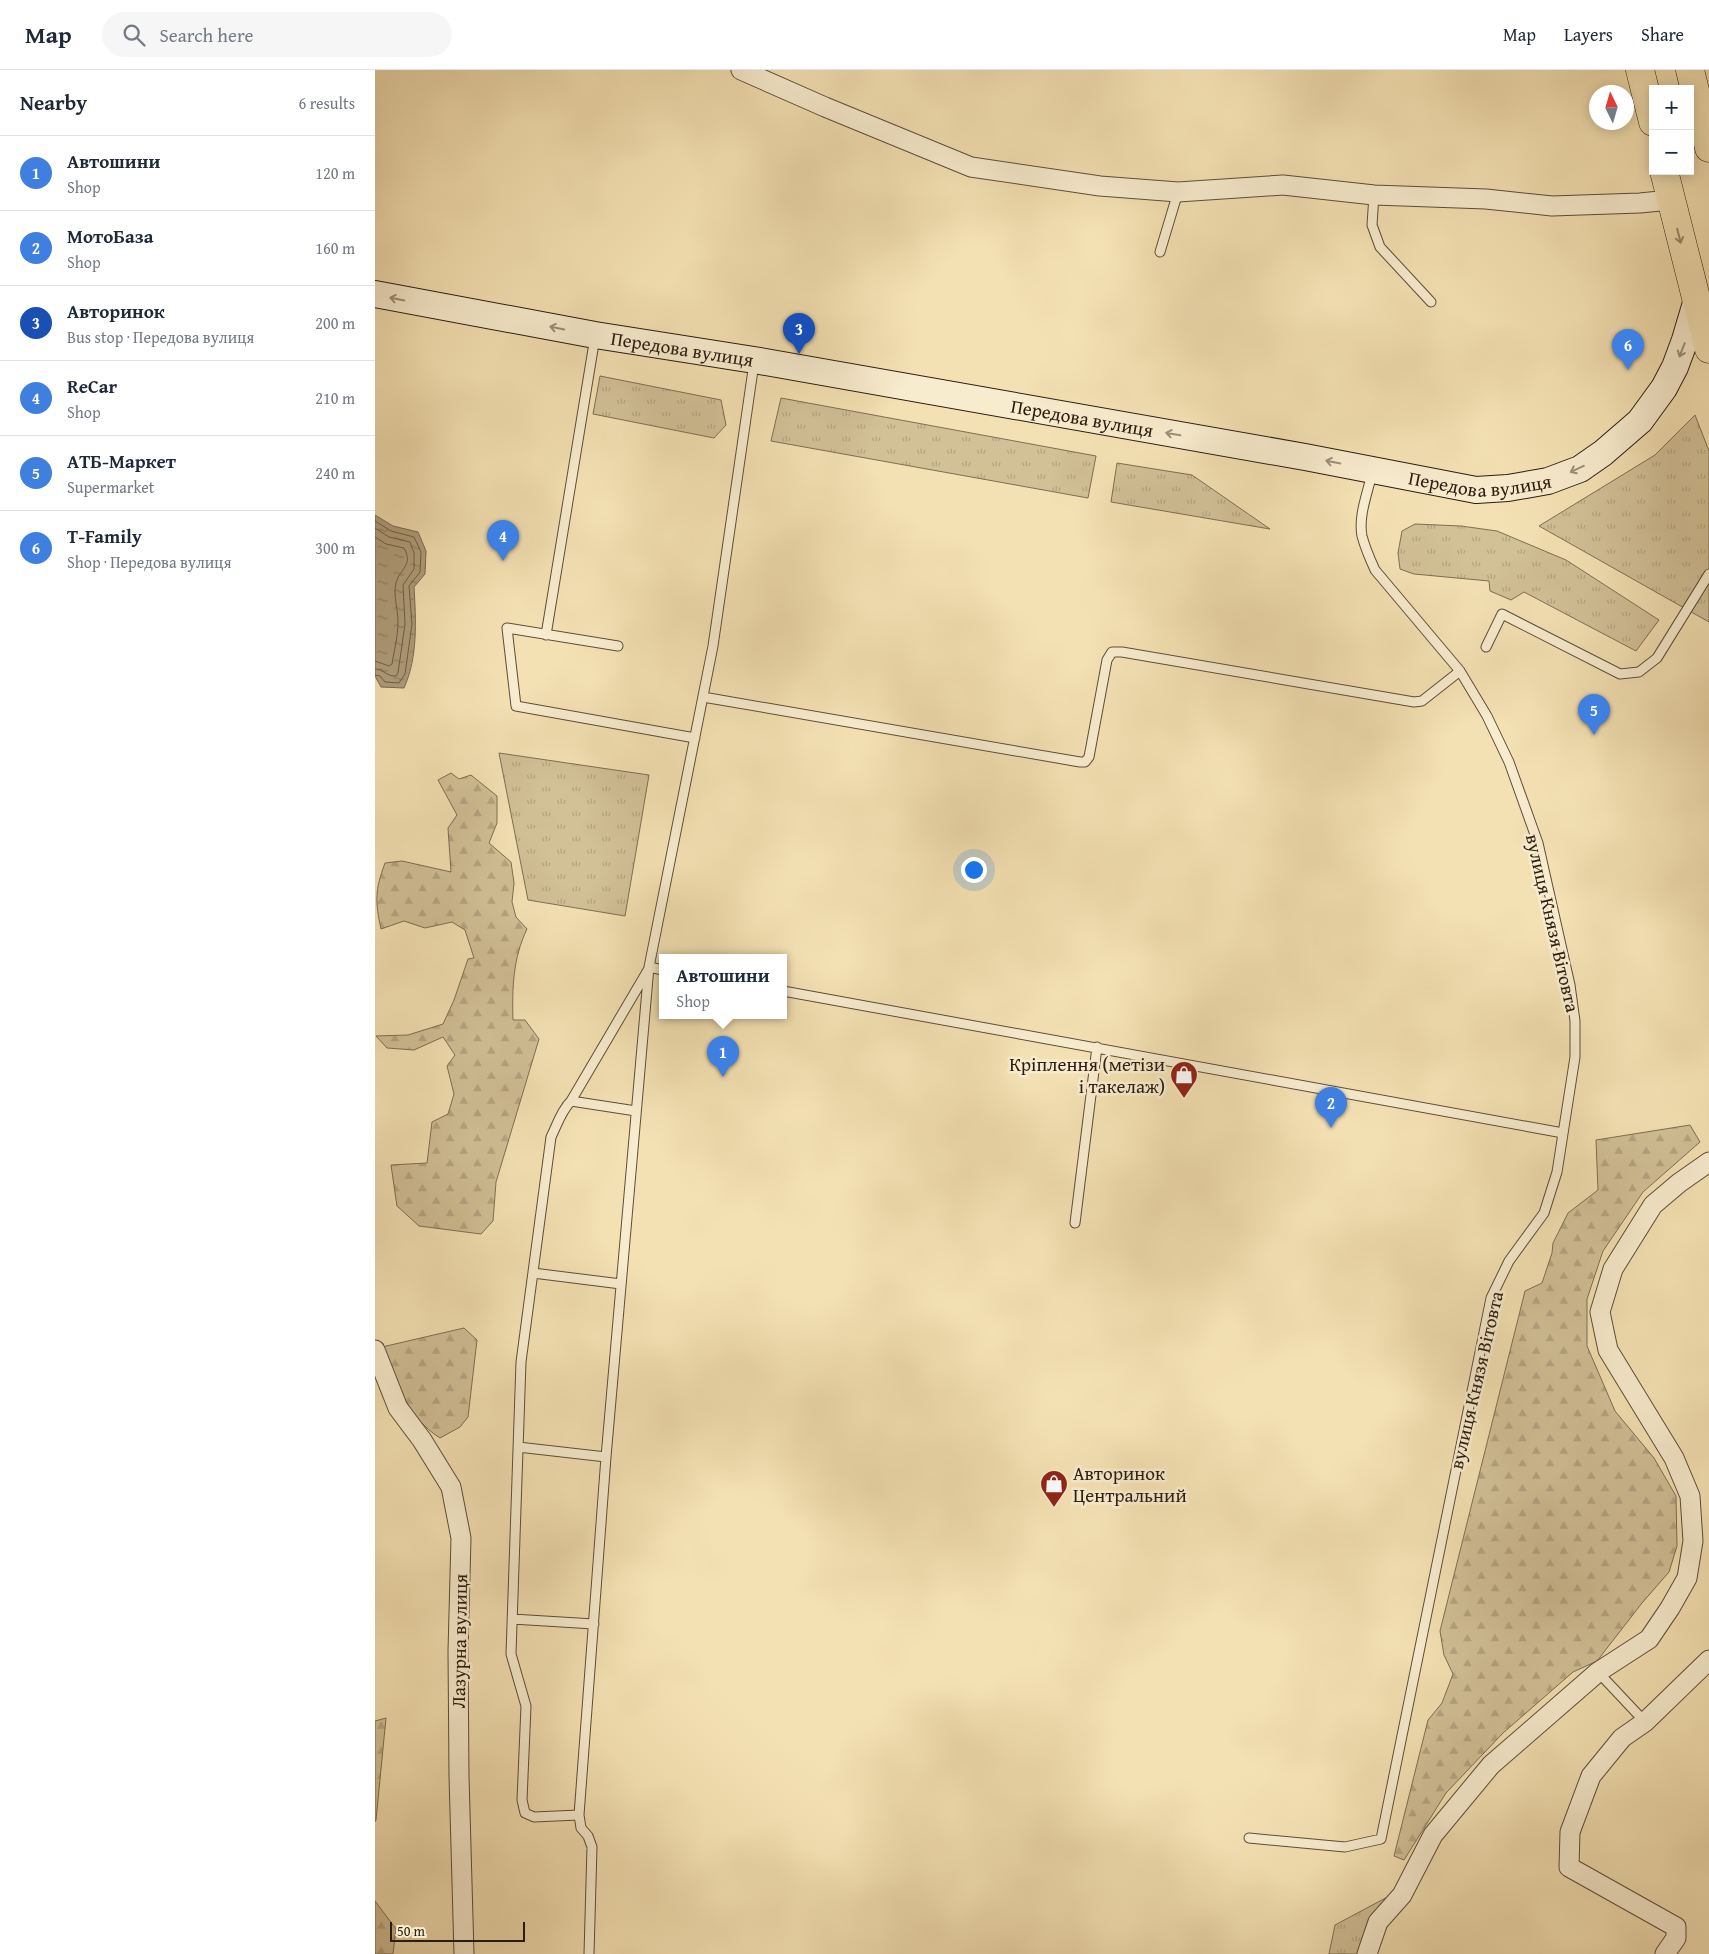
<!DOCTYPE html>
<meta charset="utf-8">
<style>
:root{--surface:#fff;--page:#f6f6f7;--text:#1f2937;--muted:#747a83;--line:#e0e1e3;--accent:#b45309}
body{margin:0;font-family:"Gentium Book Plus",serif;background:var(--page);color:var(--text)}
.controls{position:absolute;right:15px;top:15px;display:grid;overflow:hidden;border-radius:0px;box-shadow:0 2px 12px #0003}
.controls button{width:45px;height:45px;display:grid;place-items:center;padding:0;border:0;border-bottom:1px solid var(--line);background:var(--surface);color:var(--text);font:25px sans-serif}
.compass{position:absolute;left:1214px;top:15px;width:45px;height:45px;border-radius:50%;background:var(--surface);box-shadow:0 2px 12px #0003;rotate:355deg}
.scale{position:absolute;left:15px;bottom:12px;width:135px;box-sizing:border-box;padding-left:5px;border:2px solid #2b1d11;border-top:0;font-size:14px;line-height:18px;white-space:nowrap;color:#2b1d11;-webkit-text-stroke:4px #f8ecce;paint-order:stroke}
.you{position:absolute;left:598px;top:799px;width:18px;height:18px;margin:-12px;border:4px solid #fff;border-radius:50%;background:#1a73e8;box-shadow:0 0 0 8px #1a73e833}
.badge{display:grid;place-items:center;width:32px;height:32px;border-radius:50%;background:var(--accent);color:#fff;font-size:16px;font-weight:700}
.pin{position:absolute;translate:-50% -41px;filter:drop-shadow(0 1px 2px #0008)}
.pin::after{content:'';position:absolute;top:26px;width:18px;height:15px;background:inherit;clip-path:polygon(0 0,100% 0,50% 100%)}
.popup{position:absolute;left:284px;top:884px;width:128px;height:65px;box-sizing:border-box;display:grid;place-content:center;border-radius:0px;background:var(--surface);filter:drop-shadow(0 1px 4px #0005);font-size:16px;white-space:nowrap;color:var(--muted)}
.popup b{font-size:19px;color:var(--text)}
.popup::after{content:'';position:absolute;left:50%;top:100%;margin-left:-10px;border:10px solid transparent;border-top-color:var(--surface)}
.list{margin:0;padding:0;list-style:none}
h2{display:flex;justify-content:space-between;align-items:center;height:65px;margin:0;padding:0 20px;font-size:21px}
h2 small{font-size:16px;font-weight:400;color:var(--muted)}
.list li{display:grid;grid-template-columns:32px 1fr auto;gap:15px;align-items:center;box-sizing:border-box;height:75px;padding:0 20px;border-top:1px solid var(--line)}
.list b{display:block;font-size:19px;white-space:nowrap}
.list p{margin:0;font-size:16px;white-space:nowrap;color:var(--muted)}
.list em{font-size:16px;font-style:normal;color:var(--muted)}
.icon{flex:none;width:28px;height:28px;fill:none;stroke:currentColor;stroke-width:2;stroke-linecap:round;stroke-linejoin:round}
.map{position:relative;flex:none;width:1334px;height:1884px;overflow:hidden}
header{display:flex;align-items:center;gap:30px;box-sizing:border-box;height:70px;padding:0 25px;background:var(--surface);border-bottom:1px solid var(--line)}
header strong{font-size:24px}
nav{display:flex;gap:28px;margin-inline-start:auto;font-size:18px}
.search{width:350px;height:45px;background:var(--page);display:flex;align-items:center;gap:12px;box-sizing:border-box;padding:0 18px;border-radius:28px;color:var(--muted);font-size:19px}
main{display:flex}
aside{flex:1;background:var(--surface)}
.map>svg:first-child{display:block}
.grass{fill:url(#grass-tufts);stroke:#7e6e54}
.forest{fill:url(#forest-firs);stroke:#7e6e54}
.water{fill:url(#water-ripples);stroke:#7b6a51}
.lines{fill:none;stroke-linecap:round;stroke-linejoin:round}
.shore{stroke:#6e5e46;stroke-width:1}
.lane-casing{stroke:#5d4e3a;stroke-width:11}
.street-casing{stroke:#5d4e3a;stroke-width:21}
.secondary-casing{stroke:#2b1d11;stroke-width:28}
.primary-casing{stroke:#2b1d11;stroke-width:29}
.lane{stroke:#f8ecce;stroke-width:9}
.street{stroke:#f8ecce;stroke-width:19}
.secondary{stroke:#f8ecce;stroke-width:26}
.primary{stroke:#f4e1b3;stroke-width:28}
.oneway{stroke:#9a896a}
.oneway2{stroke:#9c8f79}
.labels{text-anchor:middle;dominant-baseline:central;stroke-width:5;stroke-linejoin:round;paint-order:stroke}
.street-label{font-size:19px;fill:#2b1d11;stroke:#f8ecce}
.poi-label{font-size:19px;fill:#2b1d11;stroke:#f8ecce;text-anchor:end}
</style>
<header>
<strong>Map</strong>
<div class="search"><svg class="icon" aria-label="search" viewBox="0 0 24 24"><circle cx="10" cy="10" r="6"/><path d="M15 15l6 6"/></svg>Search here</div>
<nav><a>Map</a><a>Layers</a><a>Share</a></nav>
</header>
<main>
<aside>
<h2>Nearby<small>6 results</small></h2>
<ul class="list">
<li><span class="badge" style="background:#3f7fe0">1</span><div><b>Автошини</b><p>Shop</p></div><em>120 m</em></li>
<li><span class="badge" style="background:#3f7fe0">2</span><div><b>МотоБаза</b><p>Shop</p></div><em>160 m</em></li>
<li><span class="badge" style="background:#1a4fb4">3</span><div><b>Авторинок</b><p>Bus stop · Передова вулиця</p></div><em>200 m</em></li>
<li><span class="badge" style="background:#3f7fe0">4</span><div><b>ReCar</b><p>Shop</p></div><em>210 m</em></li>
<li><span class="badge" style="background:#3f7fe0">5</span><div><b>АТБ-Маркет</b><p>Supermarket</p></div><em>240 m</em></li>
<li><span class="badge" style="background:#3f7fe0">6</span><div><b>T-Family</b><p>Shop · Передова вулиця</p></div><em>300 m</em></li>
</ul>
</aside>
<div class="map">
<svg width="1334" height="1884" viewBox="0 0 1334 1884">
<defs>
<pattern id="grass-tufts" width="24" height="20" patternUnits="userSpaceOnUse" patternTransform="scale(1.25)"><rect width="24" height="20" fill="#d2c097"/><path d="M3 7l-1-3M5 7V3M7 7l1-3M15 17l-1-3M17 17v-4M19 17l1-3" fill="none" stroke="#b4a581"/></pattern>
<pattern id="forest-firs" width="22" height="20" patternUnits="userSpaceOnUse" patternTransform="scale(1.25)"><rect width="22" height="20" fill="#d2c097"/><path d="M5 1l3.5 6h-7zM16 11l3.5 6h-7z" fill="#b4a581"/></pattern>
<pattern id="water-ripples" width="26" height="14" patternUnits="userSpaceOnUse" patternTransform="scale(1.25)"><rect width="26" height="14" fill="#b09e7c"/><path d="M2 4q2-2 4 0t4 0M15 11q2-2 4 0t4 0" fill="none" stroke="#8f8064"/></pattern>
</defs>
<rect width="100%" height="100%" fill="#f4e1b3"/>
<filter id="stains"><feTurbulence type="fractalNoise" baseFrequency=".004" numOctaves="4"/><feColorMatrix values="0 0 0 0 .2 0 0 0 0 .09 0 0 0 0 .02 0 0 0 .5 -.17"/></filter>
<radialGradient id="worn" r=".72"><stop offset=".6" stop-color="#630" stop-opacity="0"/><stop offset="1" stop-color="#630" stop-opacity=".3"/></radialGradient>
<path class="grass" d="M225,306L346,330L351,355L339,368L218,344Z
M406,328L721,386L713,428L396,371Z
M1320,345L1334,381V552L1164,456L1280,385Z
M742,393L817,405L895,459L736,432Z
M1040,454L1086,456L1122,461L1191,490L1284,550L1261,581L1149,522L1136,530L1115,521L1114,511L1039,504L1025,499L1023,483L1027,461Z
M124,683L274,705L250,846L153,830Z
M1018,1824L986,1884H954L960,1855Z"/>
<path class="forest" d="M76,703L84,709L96,705L122,726V753L114,773L136,792L139,813L137,832L141,847L152,859C138,888 137,918 138,950H150L164,969L121,1112L118,1151L106,1164L44,1156L22,1136L16,1095L52,1093L57,1052L73,1044L79,1024L72,996L80,985L68,967L39,980L12,978L1,966L33,965L68,954L79,930L93,889L99,888L90,860L77,852L50,858L29,851L6,859C0,831 0,820 10,793L27,791L76,802L73,758L82,745L63,710Z
M1315,1055L1325,1072L1268,1122L1228,1181L1212,1229V1276L1240,1341L1279,1388L1301,1426L1302,1476L1294,1502L1267,1533L1222,1591L1198,1602L1128,1663L1071,1723L1029,1790L1019,1786L1053,1650L1067,1633L1078,1604L1069,1585L1065,1561L1150,1221L1167,1213L1177,1183L1178,1173L1193,1143L1223,1120L1221,1070Z
M89,1258L102,1270L93,1347L85,1357L65,1368C32,1347 21,1312 7,1277Z
M11,1648L1,1750L0,1752V1651Z
M0,1831L21,1859L18,1884H0Z"/>
<path class="water" d="M0,445L18,456L43,462L51,481L50,504L39,517C41,550 43,587 29,618L6,617L0,606Z"/>
<g class="lines">
<path class="shore" d="M0,451L16,461L39,467L46,482L45,502L34,516L37,554L30,604L24,613L10,612L5,606L0,605
M0,458L14,467L35,472L39,483V499L28,515L30,554L23,603L21,606C12,607 9,599 0,599
M0,467L11,474L29,478C39,496 24,499 21,513C18,525 23,539 23,552C23,566 19,581 17,594L14,596L0,591"/>
<defs>
<path id="lane" d="M999,125L997,155L1005,177L1056,232
M785,182L803,122
M171,565L220,267
M243,576L132,558L141,636L320,668
M1111,577L1127,544L1245,604L1264,602L1282,588L1334,504
M328,627L705,692H710L714,687L732,590L737,582H747L1039,632L1047,631L1085,601
M274,897L288,900
M408,921L1188,1063
M196,1031L273,900
M700,1153L722,977
M158,1203L246,1214
M143,1377L231,1387
M137,1549L219,1554
M1223,1602L1270,1652
M204,1745L159,1747L150,1743L147,1730L151,1636L136,1584L146,1292L176,1067C182,1055 186,1041 196,1031L261,1041
M874,1768L970,1777L1006,1769L1116,1228L1134,1191L1169,1143L1182,1102L1200,987V951L1195,915L1163,773L1134,692L1112,646L1085,601L1000,500C995,489 990,478 987,466C983,446 993,422 997,403
M214,1884L217,1777L213,1766L206,1758L204,1745L231,1387L274,897L338,576L379,293"/>
<path id="street" d="M366,0L450,37L596,97L725,116L803,122L908,115L999,125L1111,129L1177,136L1265,133L1295,130
M0,1280L23,1338L47,1370L76,1417L86,1468L83,1581L84,1706L89,1884
M992,1884L1003,1852L1027,1825L1058,1765L1116,1695L1223,1602L1274,1569L1295,1538L1312,1508L1318,1471L1315,1426L1299,1388L1233,1280L1225,1242L1238,1199L1278,1135L1304,1113L1334,1092
M1290,1884L1301,1868V1857L1194,1797L1195,1762L1216,1706L1247,1668L1270,1652L1334,1590"/>
<g id="secondary">
<path id="s1" d="M0,224L220,265L379,290L930,387L1101,420L1133,418L1173,411L1205,399L1228,383L1265,351L1289,318L1300,297L1310,270L1321,233"/>
</g>
<path id="primary" d="M1265,0L1278,52
M1315,0L1334,78
M1289,101L1334,279"/>
</defs>
<use href="#lane" class="lane-casing"/>
<use href="#street" class="street-casing"/>
<use href="#secondary" class="secondary-casing"/>
<use href="#primary" class="primary-casing"/>
<use href="#lane" class="lane"/>
<use href="#street" class="street"/>
<use href="#secondary" class="secondary"/>
<use href="#primary" class="primary"/>
</g>
<defs><path id="oneway-shaft" d="M-6 0H5M1.5-3L5.5 0L1.5 3" fill="none" stroke-width="1.6" stroke-linecap="round" stroke-linejoin="round" transform="scale(1.25)"/></defs>
<use class="oneway" href="#oneway-shaft" transform="translate(1304 166) rotate(76)"/>
<g class="oneway2">
<use href="#oneway-shaft" transform="translate(22 229) rotate(-169)"/>
<use href="#oneway-shaft" transform="translate(182 258) rotate(-169)"/>
<use href="#oneway-shaft" transform="translate(1307 280) rotate(111)"/>
<use href="#oneway-shaft" transform="translate(798 364) rotate(-170)"/>
<use href="#oneway-shaft" transform="translate(958 392) rotate(-169)"/>
<use href="#oneway-shaft" transform="translate(1202 399) rotate(155)"/>
</g>
<defs>
<symbol id="shop-pin" viewBox="-11 -11 22 30"><path d="M0 17L-7.5 6A9.5 9.5 0 1 1 7.5 6Z" fill="#8f2418" stroke="#f8ecce"/><path d="M-5-2.5h2.3a2.7 3.5 0 0 1 5.4 0H5L5.5 6h-11ZM-1.5-2.5h3a1.5 2.3 0 0 0-3 0Z" fill="#fff"/></symbol>
</defs>
<g fill-rule="evenodd">
<use href="#shop-pin" x="793" y="989" width="32" height="43"/>
<use href="#shop-pin" x="663" y="1398" width="32" height="43"/>
</g>
<g class="labels">
<g class="street-label">
<text stroke="none"><textPath href="#s1" startOffset="312">Передова вулиця</textPath></text>
<text stroke="none"><textPath href="#s1" startOffset="718">Передова вулиця</textPath></text>
<text stroke="none"><textPath href="#s1" startOffset="1122">Передова вулиця</textPath></text>
<text transform="translate(1178 853) rotate(77)">вулиця Князя Вітовта</text>
<text transform="translate(1101 1310) rotate(-77)">вулиця Князя Вітовта</text>
<text transform="translate(84 1571) rotate(-89)">Лазурна вулиця</text>
</g>
<g class="poi-label">
<text x="790" y="994">Кріплення (метізи<tspan x="790" dy="22">і такелаж)</tspan></text>
<text x="698" y="1403" text-anchor="start">Авторинок<tspan x="698" dy="22">Центральний</tspan></text>
</g>
</g>
<rect width="100%" height="100%" filter="url(#stains)"/>
<rect width="100%" height="100%" fill="url(#worn)"/>
</svg>
<div class="controls">
<button>+</button>
<button>−</button>
</div>
<svg class="compass" viewBox="-18 -18 36 36"><path d="M0-13l5 13h-10z" fill="#e53935"/><path d="M0 13l5-13h-10z" fill="#747a83"/></svg>
<div class="scale">50 m</div>
<div class="you"></div>
<div class="pin badge" style="left:348px;top:1007px;background:#3f7fe0">1</div>
<div class="popup"><b>Автошини</b>Shop</div>
<div class="pin badge" style="left:956px;top:1058px;background:#3f7fe0">2</div>
<div class="pin badge" style="left:424px;top:284px;background:#1a4fb4">3</div>
<div class="pin badge" style="left:128px;top:491px;background:#3f7fe0">4</div>
<div class="pin badge" style="left:1219px;top:665px;background:#3f7fe0">5</div>
<div class="pin badge" style="left:1253px;top:300px;background:#3f7fe0">6</div>
</div>
</main>
